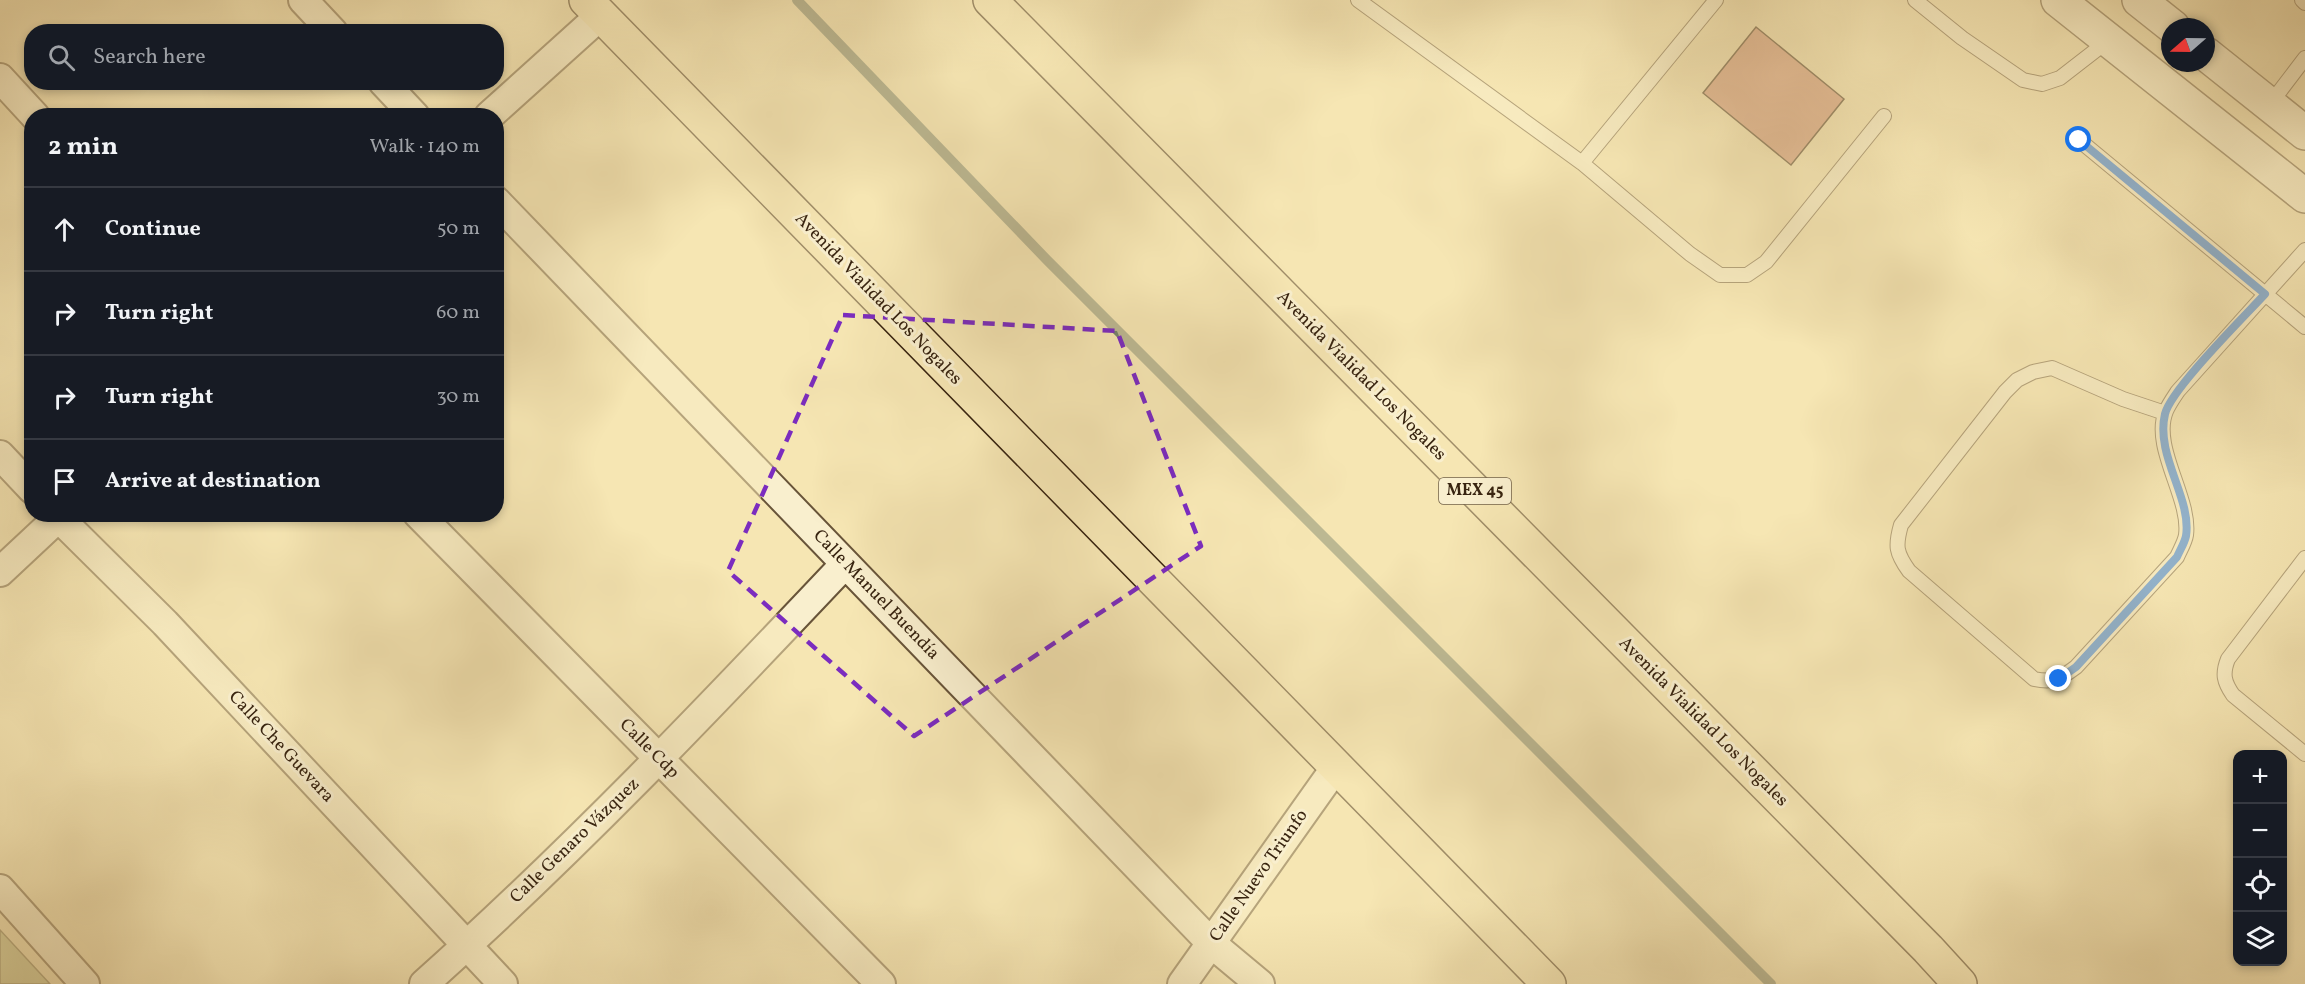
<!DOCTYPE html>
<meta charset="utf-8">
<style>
:root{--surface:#171b24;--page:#20242c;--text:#f1f3f6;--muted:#9ea1a6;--line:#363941}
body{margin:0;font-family:Vollkorn,serif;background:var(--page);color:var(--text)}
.controls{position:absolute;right:18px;bottom:18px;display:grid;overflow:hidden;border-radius:12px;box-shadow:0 3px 9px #0003}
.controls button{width:54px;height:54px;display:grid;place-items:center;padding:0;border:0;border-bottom:2px solid var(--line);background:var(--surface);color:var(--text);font:30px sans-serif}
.compass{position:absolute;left:2161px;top:18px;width:54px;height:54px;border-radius:50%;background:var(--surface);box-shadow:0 3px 9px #0003;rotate:250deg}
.stop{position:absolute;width:18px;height:18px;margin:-14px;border:4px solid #1a73e8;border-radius:50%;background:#fff}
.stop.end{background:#1a73e8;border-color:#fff;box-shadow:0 2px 6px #0008}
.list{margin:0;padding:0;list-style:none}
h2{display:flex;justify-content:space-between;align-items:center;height:78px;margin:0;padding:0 24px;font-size:26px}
h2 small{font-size:20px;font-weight:400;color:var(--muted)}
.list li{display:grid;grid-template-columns:39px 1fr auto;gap:18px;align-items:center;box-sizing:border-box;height:84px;padding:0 24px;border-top:2px solid var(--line)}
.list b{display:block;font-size:22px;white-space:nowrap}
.list em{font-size:20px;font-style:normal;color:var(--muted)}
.icon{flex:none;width:33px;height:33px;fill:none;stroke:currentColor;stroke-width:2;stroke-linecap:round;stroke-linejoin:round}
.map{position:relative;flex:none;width:2305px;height:984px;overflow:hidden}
.search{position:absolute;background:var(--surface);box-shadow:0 3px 9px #0003;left:24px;top:24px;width:480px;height:66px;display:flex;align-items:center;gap:15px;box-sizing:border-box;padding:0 21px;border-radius:24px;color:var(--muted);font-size:22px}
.panel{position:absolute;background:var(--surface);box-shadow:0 3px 9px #0003;left:24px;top:108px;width:480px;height:414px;border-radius:24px}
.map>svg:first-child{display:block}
.green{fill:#c0c48a;stroke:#7c744d;stroke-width:1.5}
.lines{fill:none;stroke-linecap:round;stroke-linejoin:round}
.stream{stroke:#75826c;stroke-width:10}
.building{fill:#d39077;stroke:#382410;stroke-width:1.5}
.service-casing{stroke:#685439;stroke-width:16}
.minor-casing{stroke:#685439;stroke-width:32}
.tertiary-casing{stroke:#685439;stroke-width:36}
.trunk-casing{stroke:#382410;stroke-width:36}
.service{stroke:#f9efce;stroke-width:14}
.minor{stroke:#f9efce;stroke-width:28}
.tertiary{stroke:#f9efce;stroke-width:33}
.trunk{stroke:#f6e6b3;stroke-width:33}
.route{stroke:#1a73e8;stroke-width:8}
.marked{fill:none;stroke:#7b2cbf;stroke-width:4.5;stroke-dasharray:12 8;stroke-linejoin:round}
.labels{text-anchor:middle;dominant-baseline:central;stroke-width:6;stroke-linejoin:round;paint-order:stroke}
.shield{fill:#f9efce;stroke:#726149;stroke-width:1.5}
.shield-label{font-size:16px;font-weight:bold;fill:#382410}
.street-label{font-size:18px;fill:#382410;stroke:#f9efce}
</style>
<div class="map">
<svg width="2305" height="984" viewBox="0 0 2305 984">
<rect width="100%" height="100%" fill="#f6e6b3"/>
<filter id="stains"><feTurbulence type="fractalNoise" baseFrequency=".00333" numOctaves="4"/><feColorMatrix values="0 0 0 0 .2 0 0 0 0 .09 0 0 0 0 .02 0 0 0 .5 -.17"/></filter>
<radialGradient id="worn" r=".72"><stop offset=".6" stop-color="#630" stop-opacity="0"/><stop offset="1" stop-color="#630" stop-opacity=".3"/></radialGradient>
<path class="green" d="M0,930L50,984H0Z"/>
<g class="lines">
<path class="stream" d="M797,0L1047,260L1771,984"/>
</g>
<path class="building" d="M1756,27L1844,99L1791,165L1703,93Z"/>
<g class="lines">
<defs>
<path id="service" d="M1358,0L1582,163L1690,254L1720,275H1747L1766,262L1884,116
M1915,0L1962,38L2023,80L2042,84L2060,78L2109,40
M2302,0L2305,3
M2270,104L2305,58
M2079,140L2305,327
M1582,163L1716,0
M2165,413L2123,399L2052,368L2033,372L2017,380L2005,392L1901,525C1895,546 1896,553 1909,571L2034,679C2054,683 2060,679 2076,667L2177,557C2180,550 2185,542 2186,535C2191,498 2151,447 2166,411C2169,404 2174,397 2178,391L2305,250
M2305,558L2228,659C2222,674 2224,682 2233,695L2305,754"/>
<path id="minor" d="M303,0L333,32
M0,78L35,116
M383,82L415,116
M489,116L601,15
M496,201L1212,944L1260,984
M0,455L32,489
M55,514L165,623L503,984
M418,514L881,984
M0,572L62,514
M0,889L85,984
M424,984C572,852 709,708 845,564
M1182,984L1336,767"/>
<path id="tertiary" d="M2058,0L2305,196
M2139,0L2173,27
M2206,54L2305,133"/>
<path id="trunk" d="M586,0L1549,984
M990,0L1928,949L1960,984"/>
</defs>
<use href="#service" class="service-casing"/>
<use href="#minor" class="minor-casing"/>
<use href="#tertiary" class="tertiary-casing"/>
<use href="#trunk" class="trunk-casing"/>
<use href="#service" class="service"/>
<use href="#minor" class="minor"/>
<use href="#tertiary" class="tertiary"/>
<use href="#trunk" class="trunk"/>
</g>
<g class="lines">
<path class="route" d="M2059,679L2076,667L2177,557C2180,550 2185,542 2186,536C2192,498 2155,456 2165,414C2171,389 2244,317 2265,294L2079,140"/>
</g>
<path d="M0 0H2305V984H0ZM843,315L1117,331L1201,546L914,736L728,571Z" fill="#f6e6b3" fill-opacity=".55" fill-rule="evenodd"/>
<path class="marked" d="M843,315L1117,331L1201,546L914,736L728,571Z"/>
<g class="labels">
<rect class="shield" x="1439" y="478" width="72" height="26" rx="4.5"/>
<g class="shield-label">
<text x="1475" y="491">MEX 45</text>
</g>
<g class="street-label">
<text transform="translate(878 299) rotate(46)">Avenida Vialidad Los Nogales</text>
<text transform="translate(1361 376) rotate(45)">Avenida Vialidad Los Nogales</text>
<text transform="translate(876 595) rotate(46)">Calle Manuel Buendía</text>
<text transform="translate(1703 722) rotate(45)">Avenida Vialidad Los Nogales</text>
<text transform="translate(281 747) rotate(47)">Calle Che Guevara</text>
<text transform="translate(649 749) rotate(45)">Calle Cdp</text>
<text transform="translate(575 841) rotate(-44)">Calle Genaro Vázquez</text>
<text transform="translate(1259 876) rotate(-55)">Calle Nuevo Triunfo</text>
</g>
</g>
<rect width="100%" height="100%" filter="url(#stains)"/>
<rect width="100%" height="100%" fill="url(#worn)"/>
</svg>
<div class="controls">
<button>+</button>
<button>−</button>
<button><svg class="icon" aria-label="locate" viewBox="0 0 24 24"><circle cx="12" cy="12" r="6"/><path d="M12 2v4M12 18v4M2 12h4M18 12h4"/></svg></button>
<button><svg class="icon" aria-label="layers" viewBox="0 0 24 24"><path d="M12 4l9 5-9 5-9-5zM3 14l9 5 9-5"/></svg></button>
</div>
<svg class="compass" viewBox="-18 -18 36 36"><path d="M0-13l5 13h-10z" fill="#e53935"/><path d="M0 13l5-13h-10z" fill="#9ea1a6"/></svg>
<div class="stop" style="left:2079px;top:140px"></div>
<div class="stop end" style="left:2059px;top:679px"></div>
<div class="search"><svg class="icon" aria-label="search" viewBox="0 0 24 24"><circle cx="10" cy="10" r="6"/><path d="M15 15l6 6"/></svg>Search here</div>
<section class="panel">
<h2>2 min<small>Walk · 140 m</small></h2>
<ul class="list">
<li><svg class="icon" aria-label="ahead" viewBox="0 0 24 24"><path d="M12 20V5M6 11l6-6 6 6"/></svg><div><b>Continue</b></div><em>50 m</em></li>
<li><svg class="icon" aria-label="right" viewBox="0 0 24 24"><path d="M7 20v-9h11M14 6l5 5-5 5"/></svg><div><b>Turn right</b></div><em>60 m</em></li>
<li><svg class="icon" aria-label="right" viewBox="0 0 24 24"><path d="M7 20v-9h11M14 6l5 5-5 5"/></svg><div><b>Turn right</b></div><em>30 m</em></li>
<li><svg class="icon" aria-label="arrive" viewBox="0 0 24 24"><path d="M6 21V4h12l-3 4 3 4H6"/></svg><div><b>Arrive at destination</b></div></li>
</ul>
</section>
</div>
